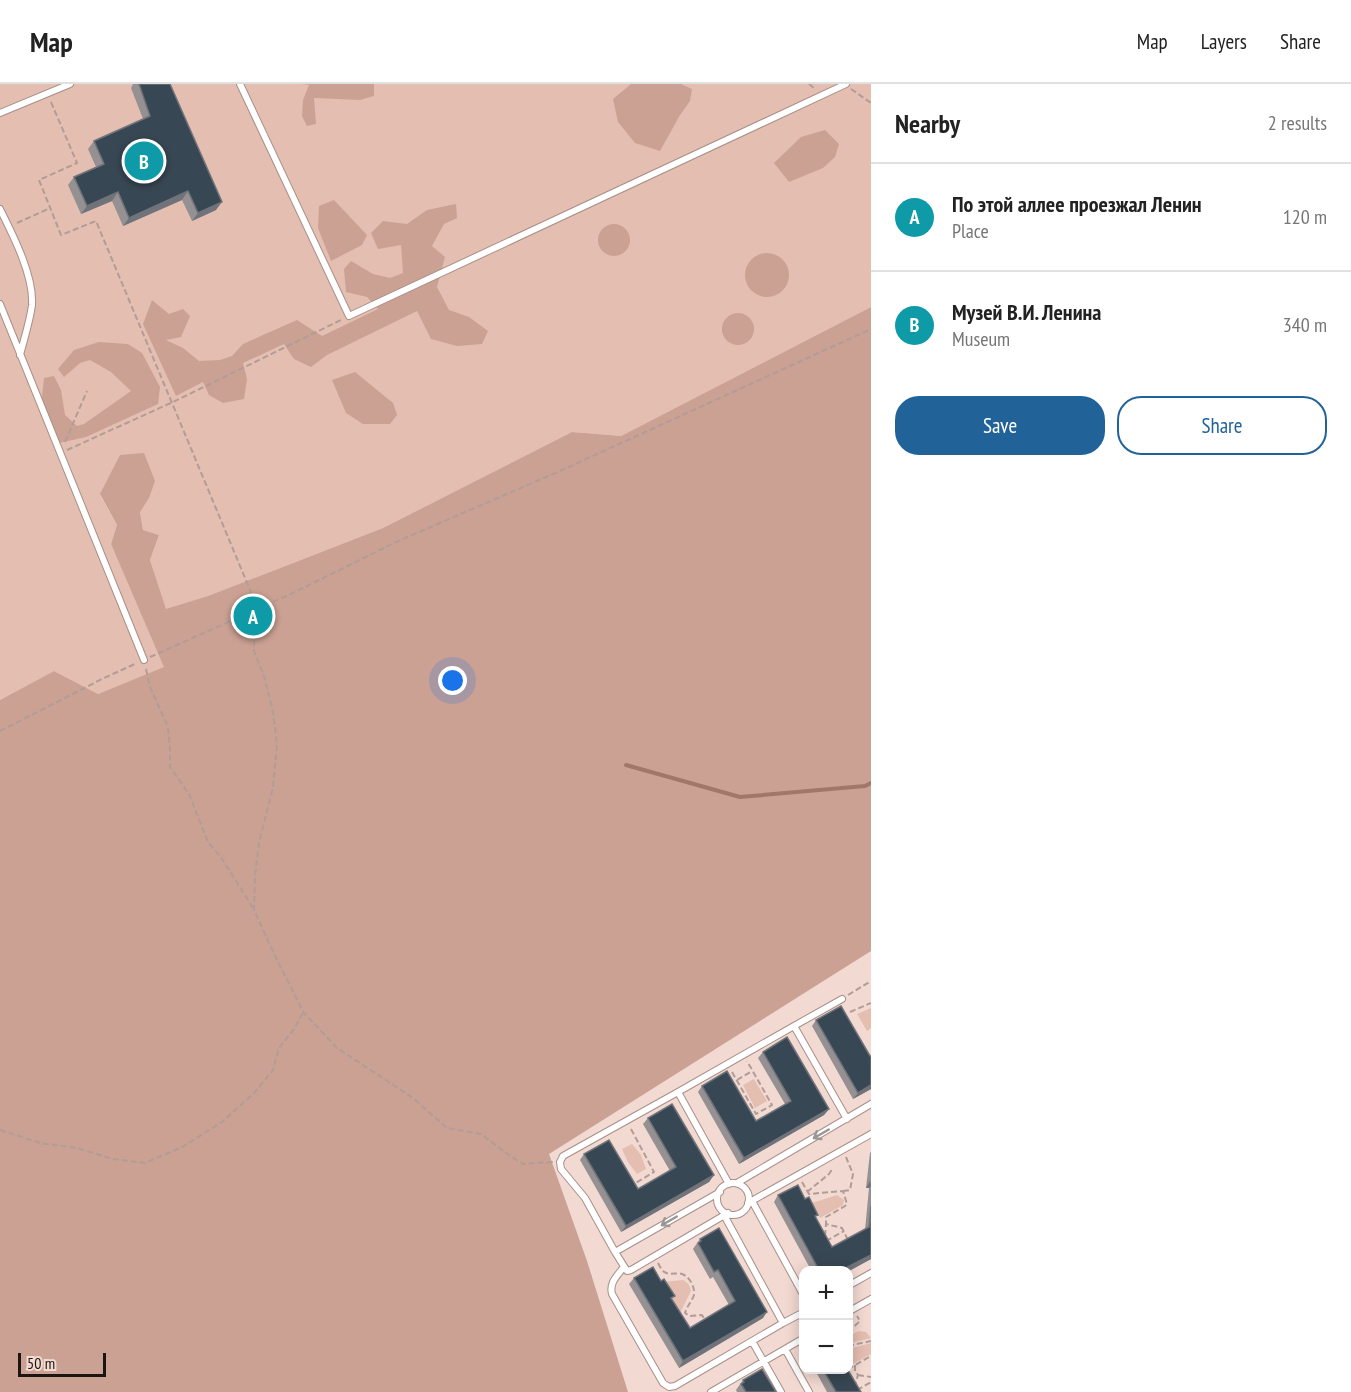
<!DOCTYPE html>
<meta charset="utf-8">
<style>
:root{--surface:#fff;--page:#f6f6f6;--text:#222;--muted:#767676;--line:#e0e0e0;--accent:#216399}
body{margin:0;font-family:"PT Sans Narrow",sans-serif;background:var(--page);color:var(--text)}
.controls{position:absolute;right:18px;bottom:18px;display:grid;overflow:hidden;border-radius:12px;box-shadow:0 3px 15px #0003}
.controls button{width:54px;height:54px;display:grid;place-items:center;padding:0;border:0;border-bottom:2px solid var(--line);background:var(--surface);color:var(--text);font:30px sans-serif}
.scale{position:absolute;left:18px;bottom:15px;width:88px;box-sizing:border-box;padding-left:6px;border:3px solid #1d1512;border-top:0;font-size:16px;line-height:21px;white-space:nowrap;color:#1d1512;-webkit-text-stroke:4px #f2d9d1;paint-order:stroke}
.you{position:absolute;left:453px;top:597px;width:21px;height:21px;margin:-15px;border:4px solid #fff;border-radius:50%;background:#1a73e8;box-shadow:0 0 0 9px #1a73e833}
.badge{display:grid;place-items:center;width:39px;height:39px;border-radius:50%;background:var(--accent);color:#fff;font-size:20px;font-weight:700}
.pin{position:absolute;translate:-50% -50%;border:3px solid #fff;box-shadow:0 2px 6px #0006}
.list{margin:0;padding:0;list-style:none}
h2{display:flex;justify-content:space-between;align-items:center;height:78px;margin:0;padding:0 24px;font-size:26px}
h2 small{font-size:20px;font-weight:400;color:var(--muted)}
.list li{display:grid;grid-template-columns:39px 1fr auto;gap:18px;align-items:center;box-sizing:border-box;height:108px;padding:0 24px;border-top:2px solid var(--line)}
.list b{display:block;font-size:22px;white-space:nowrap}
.list p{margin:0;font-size:20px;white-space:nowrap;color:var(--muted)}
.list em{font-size:20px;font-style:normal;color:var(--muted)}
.actions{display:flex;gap:12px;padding:18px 24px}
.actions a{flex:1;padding:14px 0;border:2px solid var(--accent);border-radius:24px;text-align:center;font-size:21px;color:var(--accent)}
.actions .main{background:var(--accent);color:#fff}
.map{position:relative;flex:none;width:871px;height:1308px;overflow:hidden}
header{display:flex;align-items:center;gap:36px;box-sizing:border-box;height:84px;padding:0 30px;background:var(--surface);border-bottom:2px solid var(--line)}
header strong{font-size:28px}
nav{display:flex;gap:33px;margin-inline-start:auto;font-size:21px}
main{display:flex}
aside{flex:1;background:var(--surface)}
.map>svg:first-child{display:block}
.green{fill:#e4beb0}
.forest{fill:#cba193}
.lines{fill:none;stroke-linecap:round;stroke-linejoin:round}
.stream{stroke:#a0786a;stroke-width:4}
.service-casing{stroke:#a79088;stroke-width:8}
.path{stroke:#b19d96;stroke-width:2;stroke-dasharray:6 3;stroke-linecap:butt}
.service{stroke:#fff;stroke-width:6}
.wall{fill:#959092}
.shaded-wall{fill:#70737a}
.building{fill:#384754;stroke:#70737a;stroke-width:1.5}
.oneway{stroke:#999694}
</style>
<header>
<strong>Map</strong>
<nav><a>Map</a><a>Layers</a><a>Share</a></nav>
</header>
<main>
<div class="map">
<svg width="871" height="1308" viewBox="0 0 871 1308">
<rect width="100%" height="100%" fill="#f2d9d1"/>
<path class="green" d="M0,0H871V223L621,352L572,348L383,444L208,512L166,526L150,476L159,451L143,446L140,427L149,414L100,411L117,441L111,460L165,583L98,610L54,587L0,616Z
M871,924V944L867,947L857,930Z
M754,995L767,1017L755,1024L743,1001Z
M632,1060L641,1071L646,1085L637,1090L628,1078L622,1065Z
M837,1111L844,1116L843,1121L820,1134L812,1119Z
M683,1196C688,1199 690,1201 691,1207L680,1229L662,1198Z
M859,1247L866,1248L871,1254L851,1259C850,1253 853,1249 859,1247Z
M871,1259V1270L849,1282V1265Z"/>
<path class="forest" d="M302,0H374V12L360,16L314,14L316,40L307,42L302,32L303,16L309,1Z
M631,0H681L692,5L690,17L680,31L660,67L635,59L618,38L613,15Z
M825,46L839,60L835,73L823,84L789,98L774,79L801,53Z
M334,116L367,151L362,161L331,177L318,144L319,122Z
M456,120L457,134L444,140L432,162L445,173L437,203L449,226L469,233L488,247L482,260L457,262L431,255L417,227L327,271L311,283L294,275L284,260L243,279L247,295L244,315L223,319L209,311L203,298L176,312L143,240L152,216L169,230L183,225L190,232L181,253L166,256L183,264L199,277L220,276L232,272L243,260L297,236L322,252L378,225L367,213L346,208L344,185L351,177L373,190L390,194L403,189L401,161L378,165L371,149L383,137L407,140L427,126Z
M598 156a16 16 0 1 1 32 0a16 16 0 1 1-32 0Z
M745 191a22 22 0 1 1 44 0a22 22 0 1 1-44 0Z
M871,223V867L549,1070L587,1177L628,1308H0V616L54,587L98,610L164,583L111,460L117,441L100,410L120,371L144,369L155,397L149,414L140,428L143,446L159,451L150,476L166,525L208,512L383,444L572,348L621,352Z
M722 245a16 16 0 1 1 32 0a16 16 0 1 1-32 0Z
M99,258L128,260L142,269L160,303L158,320L86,353L59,359L41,321L44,294L54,292L61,306L65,331L77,342L84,340L131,307L111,288L90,276L80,279L64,293L58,285L74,266Z
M355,288L393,319L397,331L390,340H363L346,329L332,296Z"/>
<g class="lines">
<path class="stream" d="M626,681L740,713L865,702L871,699"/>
<defs>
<path id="service" d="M240,0L349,232L846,0
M0,29L70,0
M0,125C13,151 34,192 32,221C30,237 24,255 20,271
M0,220L144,576
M794,942L842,915
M737,1099L871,1020
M717 1115a16 16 0 1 1 32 0a16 16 0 1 1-32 0Z
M729,1100L678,1008L794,942L847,1035
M720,1108L615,1168L627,1187L631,1186L728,1129
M752,1117L804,1212
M748,1119L871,1050
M724,1131L783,1239L804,1228
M615,1168L585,1114L561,1085L560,1078L563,1072L678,1008
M623,1184C617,1192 609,1199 612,1210L663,1299L669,1303L675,1302L783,1239
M848,1202L871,1189
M848,1228L871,1215
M804,1254L785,1265L809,1308
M752,1257L781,1308
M711,1308L785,1265"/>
</defs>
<use href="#service" class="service-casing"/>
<path class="path" d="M809,0L815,5
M851,5L871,19
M51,18L77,79L39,96L61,151L96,137L258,525L254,549V567L264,592L273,628L277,661L273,703L259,759L255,791L254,826L276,874L304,929L337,964L413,1014L447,1044L481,1050L506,1069L523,1080L553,1078
M17,139L50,124
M65,358L87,307
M67,366L173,318L341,236
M150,573L293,509L396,458L560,387L871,245
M146,585L150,603L168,643L170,666V683L189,710L208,758L221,773L253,824
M0,647L102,595L137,579
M848,911L871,897
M850,928L871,919
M732,988L756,1030L772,1021L747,977
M737,996L752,987
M631,1045L654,1088L634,1100
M0,1046L40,1059L77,1064L113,1075L145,1079L182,1063L222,1038L254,1009L273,986L279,964L294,945L303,929
M802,1098L809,1110L843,1107L847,1120L845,1122L826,1133V1140L842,1144L848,1156
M843,1107L850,1106L853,1090L846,1073
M807,1108L829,1090L831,1087V1083
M825,1152L826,1140
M826,1157L844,1147
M658,1179C658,1179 662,1187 663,1187C668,1192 677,1188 682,1190C690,1193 695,1203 694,1211C692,1217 687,1222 685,1229L690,1232L702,1231L705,1236
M848,1248L860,1237L857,1232
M848,1262L871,1257
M855,1281V1287L858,1291L855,1301
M848,1285L871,1272
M858,1291L871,1293
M857,1306L871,1298"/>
<use href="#service" class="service"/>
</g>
<path class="wall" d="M133,0H170L216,126L192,137L182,116L123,142L112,117L81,130L68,101L74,93L96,83L88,65L94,57L143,35L131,4Z
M816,936L870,972H871V1005L853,1015L812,942Z
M763,968L829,1025L824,1031L739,1080L698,1008L702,1002L756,1037L785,1020L758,974Z
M648,1034L714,1091L709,1098L621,1148L580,1076L584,1070L638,1105L670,1087L643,1040Z
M871,1068V1175L849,1187L811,1186L774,1118L778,1111L816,1134L832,1163L865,1146L869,1104H866L870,1069Z
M700,1155L763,1234L679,1284L629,1200L634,1194L672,1215L690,1244L729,1221L713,1193L710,1195L693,1165Z
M815,1286H848L861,1308H827Z
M743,1296L776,1308H737L736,1306Z"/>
<path class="shaded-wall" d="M188,107L182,116L123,142L129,134Z
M118,108L112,117L81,130L87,122Z
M222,118L216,126L192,137L198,129Z
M871,1001V1005L853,1015L858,1009Z
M829,1025L824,1031L739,1080L744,1074Z
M714,1091L709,1098L621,1148L626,1142Z
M870,1097L871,1102L869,1104H866Z
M871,1171V1175L849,1187L842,1186Z
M767,1228L763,1234L679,1284L683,1277Z"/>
<path class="building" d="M139,0H170L222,118L198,129L188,107L129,134L118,108L87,122L74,93L104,80L94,57L150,32Z
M841,922L870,972H871V1001L858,1009L816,936Z
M787,953L829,1025L744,1074L702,1002L727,987L756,1037L791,1017L763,968Z
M672,1020L714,1091L626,1142L584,1070L609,1056L638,1105L676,1083L648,1034Z
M798,1101L805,1115L809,1113L818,1131L815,1132L832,1163L869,1143L871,1122V1171L842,1186H819L778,1111Z
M719,1144L767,1228L683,1277L634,1194L653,1183L661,1197L664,1195L675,1212L671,1214L690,1244L735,1217L718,1186L714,1188L698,1159L701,1157L700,1155Z
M762,1285L776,1308H746L741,1300L744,1298L743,1296Z
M823,1286H848L861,1308H836Z"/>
<defs><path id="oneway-shaft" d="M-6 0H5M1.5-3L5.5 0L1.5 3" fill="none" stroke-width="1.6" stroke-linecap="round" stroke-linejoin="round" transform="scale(1.5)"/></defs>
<g class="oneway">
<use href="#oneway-shaft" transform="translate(821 1050) rotate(150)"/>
<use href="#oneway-shaft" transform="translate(669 1137) rotate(150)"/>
</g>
</svg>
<div class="controls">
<button>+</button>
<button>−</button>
</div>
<div class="scale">50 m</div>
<div class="you"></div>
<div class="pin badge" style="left:253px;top:532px;background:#0f9aa8">A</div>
<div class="pin badge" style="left:144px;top:77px;background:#0f9aa8">B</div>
</div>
<aside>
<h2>Nearby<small>2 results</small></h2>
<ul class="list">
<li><span class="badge" style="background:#0f9aa8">A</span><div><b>По этой аллее проезжал Ленин</b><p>Place</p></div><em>120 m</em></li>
<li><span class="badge" style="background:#0f9aa8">B</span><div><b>Музей В.И. Ленина</b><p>Museum</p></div><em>340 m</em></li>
</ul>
<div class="actions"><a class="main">Save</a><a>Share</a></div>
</aside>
</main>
